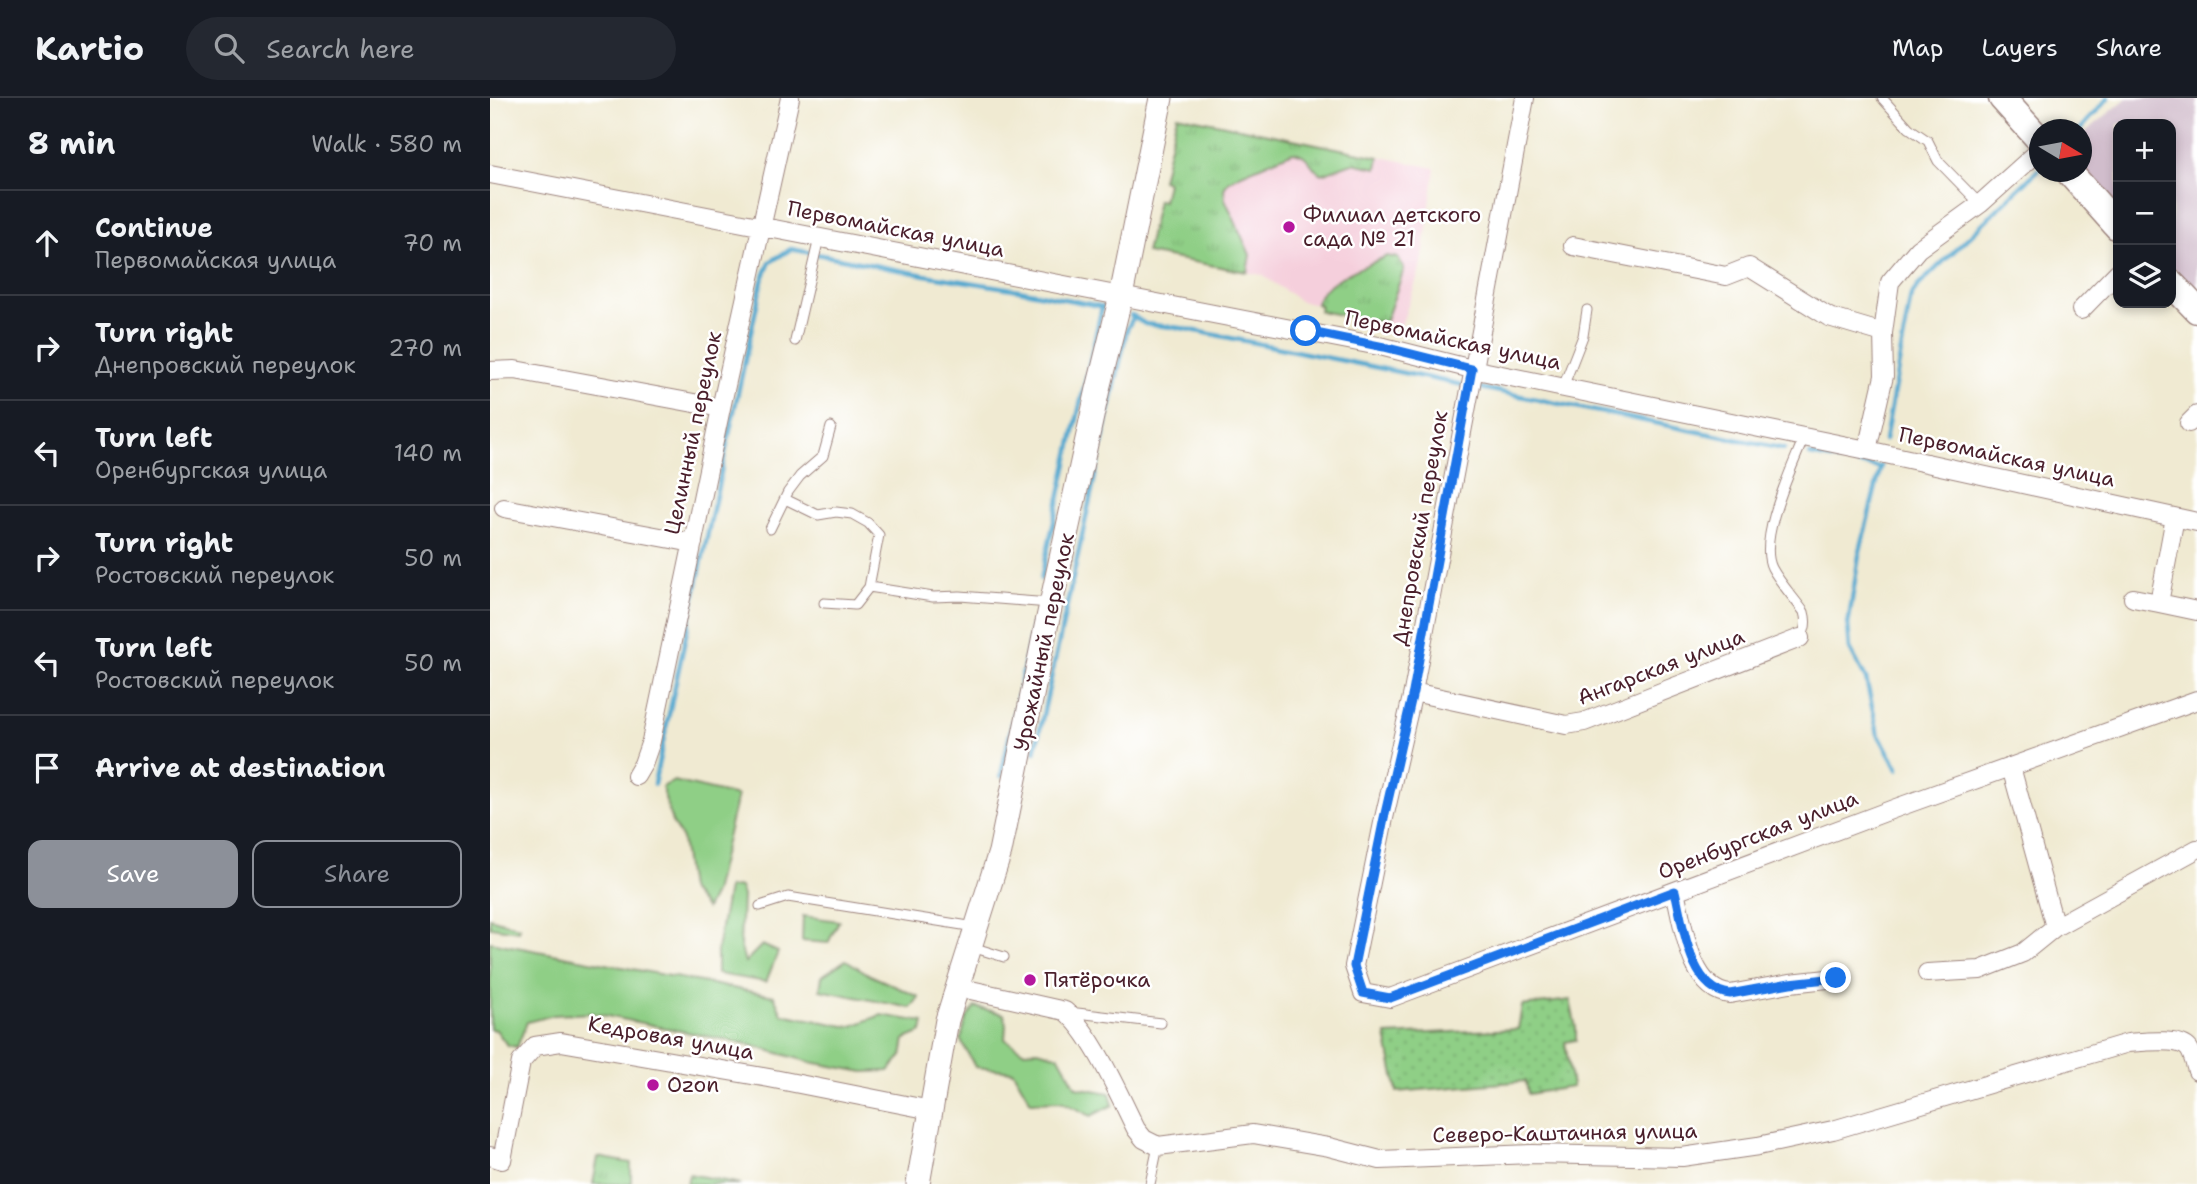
<!DOCTYPE html>
<meta charset="utf-8">
<style>
:root{--surface:#171b24;--page:#242831;--text:#f1f3f6;--muted:#9ea1a6;--line:#363941;--accent:#8c9099}
body{margin:0;font-family:"Shantell Sans",sans-serif;background:var(--page);color:var(--text)}
.controls{position:absolute;right:21px;top:21px;display:grid;overflow:hidden;border-radius:14px;box-shadow:0 4px 10px #0003}
.controls button{width:63px;height:63px;display:grid;place-items:center;padding:0;border:0;border-bottom:2px solid var(--line);background:var(--surface);color:var(--text);font:35px sans-serif}
.compass{position:absolute;left:1539px;top:21px;width:63px;height:63px;border-radius:50%;background:var(--surface);box-shadow:0 4px 10px #0003;rotate:100deg}
.stop{position:absolute;width:21px;height:21px;margin:-16px;border:5px solid #1a73e8;border-radius:50%;background:#fff}
.stop.end{background:#1a73e8;border-color:#fff;box-shadow:0 2px 7px #0008}
.list{margin:0;padding:0;list-style:none}
h2{display:flex;justify-content:space-between;align-items:center;height:91px;margin:0;padding:0 28px;font-size:30px}
h2 small{font-size:23px;font-weight:400;color:var(--muted)}
.list li{display:grid;grid-template-columns:46px 1fr auto;gap:21px;align-items:center;box-sizing:border-box;height:105px;padding:0 28px;border-top:2px solid var(--line)}
.list b{display:block;font-size:26px;white-space:nowrap}
.list p{margin:0;font-size:23px;white-space:nowrap;color:var(--muted)}
.list em{font-size:23px;font-style:normal;color:var(--muted)}
.actions{display:flex;gap:14px;padding:21px 28px}
.actions a{flex:1;padding:16px 0;border:2px solid var(--accent);border-radius:14px;text-align:center;font-size:24px;color:var(--accent)}
.actions .main{background:var(--accent);color:#fff}
.icon{flex:none;width:38px;height:38px;fill:none;stroke:currentColor;stroke-width:2;stroke-linecap:round;stroke-linejoin:round}
.map{position:relative;flex:none;width:1707px;height:1086px;overflow:hidden}
header{display:flex;align-items:center;gap:42px;box-sizing:border-box;height:98px;padding:0 35px;background:var(--surface);border-bottom:2px solid var(--line)}
header strong{font-size:33px}
nav{display:flex;gap:38px;margin-inline-start:auto;font-size:24px}
.search{width:490px;height:63px;background:var(--page);display:flex;align-items:center;gap:18px;box-sizing:border-box;padding:0 24px;border-radius:38px;color:var(--muted);font-size:26px}
main{display:flex}
aside{flex:1;background:var(--surface)}
.map>svg:first-child{display:block}
.built{fill:#f5cfdc}
.industrial{fill:#d1bdcc}
.grass{fill:#8fcf86;stroke:#6c7758;stroke-width:2}
.park{fill:url(#park-tufts);stroke:#6c7758;stroke-width:2}
.garden{fill:url(#garden-dots);stroke:#6c7758;stroke-width:2}
.lines{fill:none;stroke-linecap:round;stroke-linejoin:round}
.stream{stroke:#52a8cf;stroke-width:4.5}
.service-casing{stroke:#9d847e;stroke-width:11}
.minor-casing{stroke:#9d847e;stroke-width:20}
.tertiary-casing{stroke:#9d847e;stroke-width:25}
.secondary-casing{stroke:#9d847e;stroke-width:29}
.service{stroke:#fff;stroke-width:9}
.minor{stroke:#fff;stroke-width:18}
.tertiary{stroke:#fff;stroke-width:23}
.secondary{stroke:#fff;stroke-width:26}
.route{stroke:#1a73e8;stroke-width:9}
.poi-dot{fill:#b5179e;stroke:#fff;stroke-width:2.5}
.labels{text-anchor:middle;dominant-baseline:central;stroke-width:5;stroke-linejoin:round;paint-order:stroke}
.poi-label{font-size:21px;fill:#4a1f2b;stroke:#fff;text-anchor:start}
.street-label{font-size:21px;fill:#4a1f2b;stroke:#fff}
</style>
<header>
<strong>Kartio</strong>
<div class="search"><svg class="icon" aria-label="search" viewBox="0 0 24 24"><circle cx="10" cy="10" r="6"/><path d="M15 15l6 6"/></svg>Search here</div>
<nav><a>Map</a><a>Layers</a><a>Share</a></nav>
</header>
<main>
<aside>
<h2>8 min<small>Walk · 580 m</small></h2>
<ul class="list">
<li><svg class="icon" aria-label="ahead" viewBox="0 0 24 24"><path d="M12 20V5M6 11l6-6 6 6"/></svg><div><b>Continue</b><p>Первомайская улица</p></div><em>70 m</em></li>
<li><svg class="icon" aria-label="right" viewBox="0 0 24 24"><path d="M7 20v-9h11M14 6l5 5-5 5"/></svg><div><b>Turn right</b><p>Днепровский переулок</p></div><em>270 m</em></li>
<li><svg class="icon" aria-label="left" viewBox="0 0 24 24"><path d="M17 20v-9H6M10 6l-5 5 5 5"/></svg><div><b>Turn left</b><p>Оренбургская улица</p></div><em>140 m</em></li>
<li><svg class="icon" aria-label="right" viewBox="0 0 24 24"><path d="M7 20v-9h11M14 6l5 5-5 5"/></svg><div><b>Turn right</b><p>Ростовский переулок</p></div><em>50 m</em></li>
<li><svg class="icon" aria-label="left" viewBox="0 0 24 24"><path d="M17 20v-9H6M10 6l-5 5 5 5"/></svg><div><b>Turn left</b><p>Ростовский переулок</p></div><em>50 m</em></li>
<li><svg class="icon" aria-label="arrive" viewBox="0 0 24 24"><path d="M6 21V4h12l-3 4 3 4H6"/></svg><div><b>Arrive at destination</b></div></li>
</ul>
<div class="actions"><a class="main">Save</a><a>Share</a></div>
</aside>
<div class="map">
<svg width="1707" height="1086" viewBox="0 0 1707 1086">
<defs>
<pattern id="park-tufts" width="24" height="20" patternUnits="userSpaceOnUse" patternTransform="scale(1.75)"><rect width="24" height="20" fill="#8fcf86"/><path d="M3 7l-1-3M5 7V3M7 7l1-3M15 17l-1-3M17 17v-4M19 17l1-3" fill="none" stroke="#7db174"/></pattern>
<pattern id="garden-dots" width="8" height="8" patternUnits="userSpaceOnUse" patternTransform="scale(1.75)"><rect width="8" height="8" fill="#8fcf86"/><path d="M2 2h.1M6 6h.1" fill="none" stroke="#7db174" stroke-width="1.8" stroke-linecap="round"/></pattern>
</defs>
<rect width="100%" height="100%" fill="#fff"/>
<filter id="ink" filterUnits="userSpaceOnUse"><feTurbulence type="fractalNoise" baseFrequency=".0143" numOctaves="2"/><feDisplacementMap in="SourceGraphic" scale="14" xChannelSelector="R" yChannelSelector="G"/><feConvolveMatrix kernelMatrix="1 2 1 2 8 2 1 2 1" color-interpolation-filters="sRGB"/></filter>
<filter id="wash" filterUnits="userSpaceOnUse"><feTurbulence type="fractalNoise" baseFrequency=".00686" numOctaves="4" result="noise"/><feDisplacementMap in="SourceGraphic" scale="28" xChannelSelector="R" yChannelSelector="G"/><feGaussianBlur stdDeviation="1.57" result="paint"/><feColorMatrix in="noise" values="0 0 0 0 0 0 0 0 0 0 0 0 0 0 0 0 0 1.4 0 .05"/><feComposite in="paint" operator="in"/></filter>
<g filter="url(#wash)">
<rect width="100%" height="100%" fill="#f0ead2"/>
<path class="built" d="M687,17L945,70L932,166L911,228L829,213V207L810,203L772,177L656,155L668,102L673,103L677,84L672,82Z"/>
<path class="industrial" d="M1637,0H1707V196L1681,167V26H1628V110L1592,71V37Z"/>
<path class="grass" d="M184,683L247,698L224,795L216,811L199,791L192,741L182,724L172,689Z
M250,789L252,798L250,847L255,864L272,847L288,854L276,884L227,876V852L238,790Z
M313,818L349,823L338,845L312,843Z
M0,820L29,829L28,833L0,829Z
M0,844L284,898L292,916L360,929L391,917L434,924L432,934L415,941L412,958L399,973L374,974L320,964L256,946L102,915L64,917L37,924L27,949L17,947L6,932L0,931Z
M356,862L380,877L429,899L421,910L330,892L332,878Z
M485,909L514,916L516,927L515,941L533,953L548,952L569,958L586,989L620,995L623,1007L601,1018L571,1003L541,1004L523,973L485,969L471,942L476,921Z"/>
<path class="park" d="M687,17L889,59L887,70L862,65L832,76C818,69 822,57 803,54L749,77L737,85L734,91L735,101L760,157L757,174L656,155L668,102L673,103L677,84L672,82Z
M897,158L908,160L914,171L895,225L829,213L830,207L826,206C832,181 875,169 897,158Z
M108,1059L141,1065V1086H103Z
M199,1076L251,1086H197Z"/>
<path class="garden" d="M1080,902L1086,930V942L1075,944L1082,989L1038,996L1036,983L907,994L896,937L1028,931L1032,908Z"/>
<g class="lines">
<path class="stream" d="M1590,32L1618,0
M641,217L655,226L691,230L978,288
M986,289L1294,351
M1395,342L1421,198L1428,188L1549,71
M1320,357L1390,370
M1391,368L1369,457L1358,527L1360,551L1376,581L1388,636L1408,671
M551,481L612,209
M545,654L637,231L644,218
M511,678L543,526
M164,686L272,183L280,164L301,151L435,177L529,192L614,209"/>
</g>
</g>
<g filter="url(#ink)">
<g class="lines">
<defs>
<path id="service" d="M1392,0L1419,30L1438,43L1448,63L1490,106
M305,243L329,140
M1073,289L1093,238L1097,212
M295,401L328,417L346,414L362,416L378,425L389,437L379,489L365,507L334,505
M280,431L298,394L310,378L333,358L341,329
M379,489L443,499L470,498L560,505
M1310,540C1316,532 1317,524 1314,514C1304,500 1290,485 1282,470C1267,441 1303,368 1314,339
M270,808L298,799L485,829
M482,849L514,859
M579,914L671,925
M660,1086L668,1048"/>
<path id="minor" d="M1035,0L923,594L894,720L864,868L873,895L900,900L1406,710L1707,602
M0,76L894,249L982,271L1377,352L1707,424
M1083,148L1236,178L1259,169L1339,219L1393,235
M1591,212L1628,174
M0,273L25,272L231,310
M1699,325L1707,317
M1377,352L1394,278L1393,235L1400,184L1428,151L1490,106L1549,53
M14,410L203,445
M1685,419L1669,505L1707,513
M1643,500L1669,505
M923,594L1076,627L1094,624L1310,540
M1521,669L1565,829
M146,678L153,666L161,643L231,310L300,0
M1185,793C1193,824 1199,892 1240,896L1300,885L1347,880
M1437,875L1490,872L1533,855L1565,829L1707,751
M467,889L575,913C603,936 629,997 646,1031L654,1041L668,1048L763,1036L839,1049L890,1062L1042,1056L1192,1059L1268,1048L1343,1032L1638,945C1652,944 1690,939 1699,951C1703,957 1705,966 1707,973
M0,1058L12,1062L31,964L45,948L71,944L279,980L441,1012"/>
<path id="tertiary" d="M428,1086L457,922L510,754L556,529L608,291L631,198L671,0"/>
<path id="secondary" d="M1512,0L1549,41
M1579,74L1628,129
M1681,185L1707,212"/>
</defs>
<use href="#service" class="service-casing"/>
<use href="#minor" class="minor-casing"/>
<use href="#tertiary" class="tertiary-casing"/>
<use href="#secondary" class="secondary-casing"/>
<use href="#service" class="service"/>
<use href="#minor" class="minor"/>
<use href="#tertiary" class="tertiary"/>
<use href="#secondary" class="secondary"/>
</g>
</g>
<g class="lines" filter="url(#ink)">
<path class="route" d="M816,233L894,249L982,271L923,594L894,720L864,868L873,895L900,900L1185,793C1193,825 1199,892 1240,896L1300,885L1346,880"/>
</g>
<g class="poi-dot">
<circle cx="799" cy="129" r="7"/>
<circle cx="540" cy="882" r="7"/>
<circle cx="163" cy="987" r="7"/>
</g>
<g class="labels">
<g class="poi-label">
<text x="813" y="117">Филиал детского<tspan x="813" dy="24">сада № 21</tspan></text>
<text x="554" y="882">Пятёрочка</text>
<text x="177" y="987">Ozon</text>
</g>
<g class="street-label">
<text transform="translate(406 131) rotate(11)">Первомайская улица</text>
<text transform="translate(963 242) rotate(12)">Первомайская улица</text>
<text transform="translate(203 335) rotate(-78)">Целинный переулок</text>
<text transform="translate(1517 359) rotate(12)">Первомайская улица</text>
<text transform="translate(930 430) rotate(-80)">Днепровский переулок</text>
<text transform="translate(554 544) rotate(-78)">Урожайный переулок</text>
<text transform="translate(1171 569) rotate(-21)">Ангарская улица</text>
<text transform="translate(1268 737) rotate(-21)">Оренбургская улица</text>
<text transform="translate(181 940) rotate(10)">Кедровая улица</text>
<text transform="translate(1075 1035) rotate(-1)">Северо-Каштачная улица</text>
</g>
</g>
</svg>
<div class="controls">
<button>+</button>
<button>−</button>
<button><svg class="icon" aria-label="layers" viewBox="0 0 24 24"><path d="M12 4l9 5-9 5-9-5zM3 14l9 5 9-5"/></svg></button>
</div>
<svg class="compass" viewBox="-18 -18 36 36"><path d="M0-13l5 13h-10z" fill="#e53935"/><path d="M0 13l5-13h-10z" fill="#9ea1a6"/></svg>
<div class="stop" style="left:816px;top:233px"></div>
<div class="stop end" style="left:1346px;top:880px"></div>
</div>
</main>
